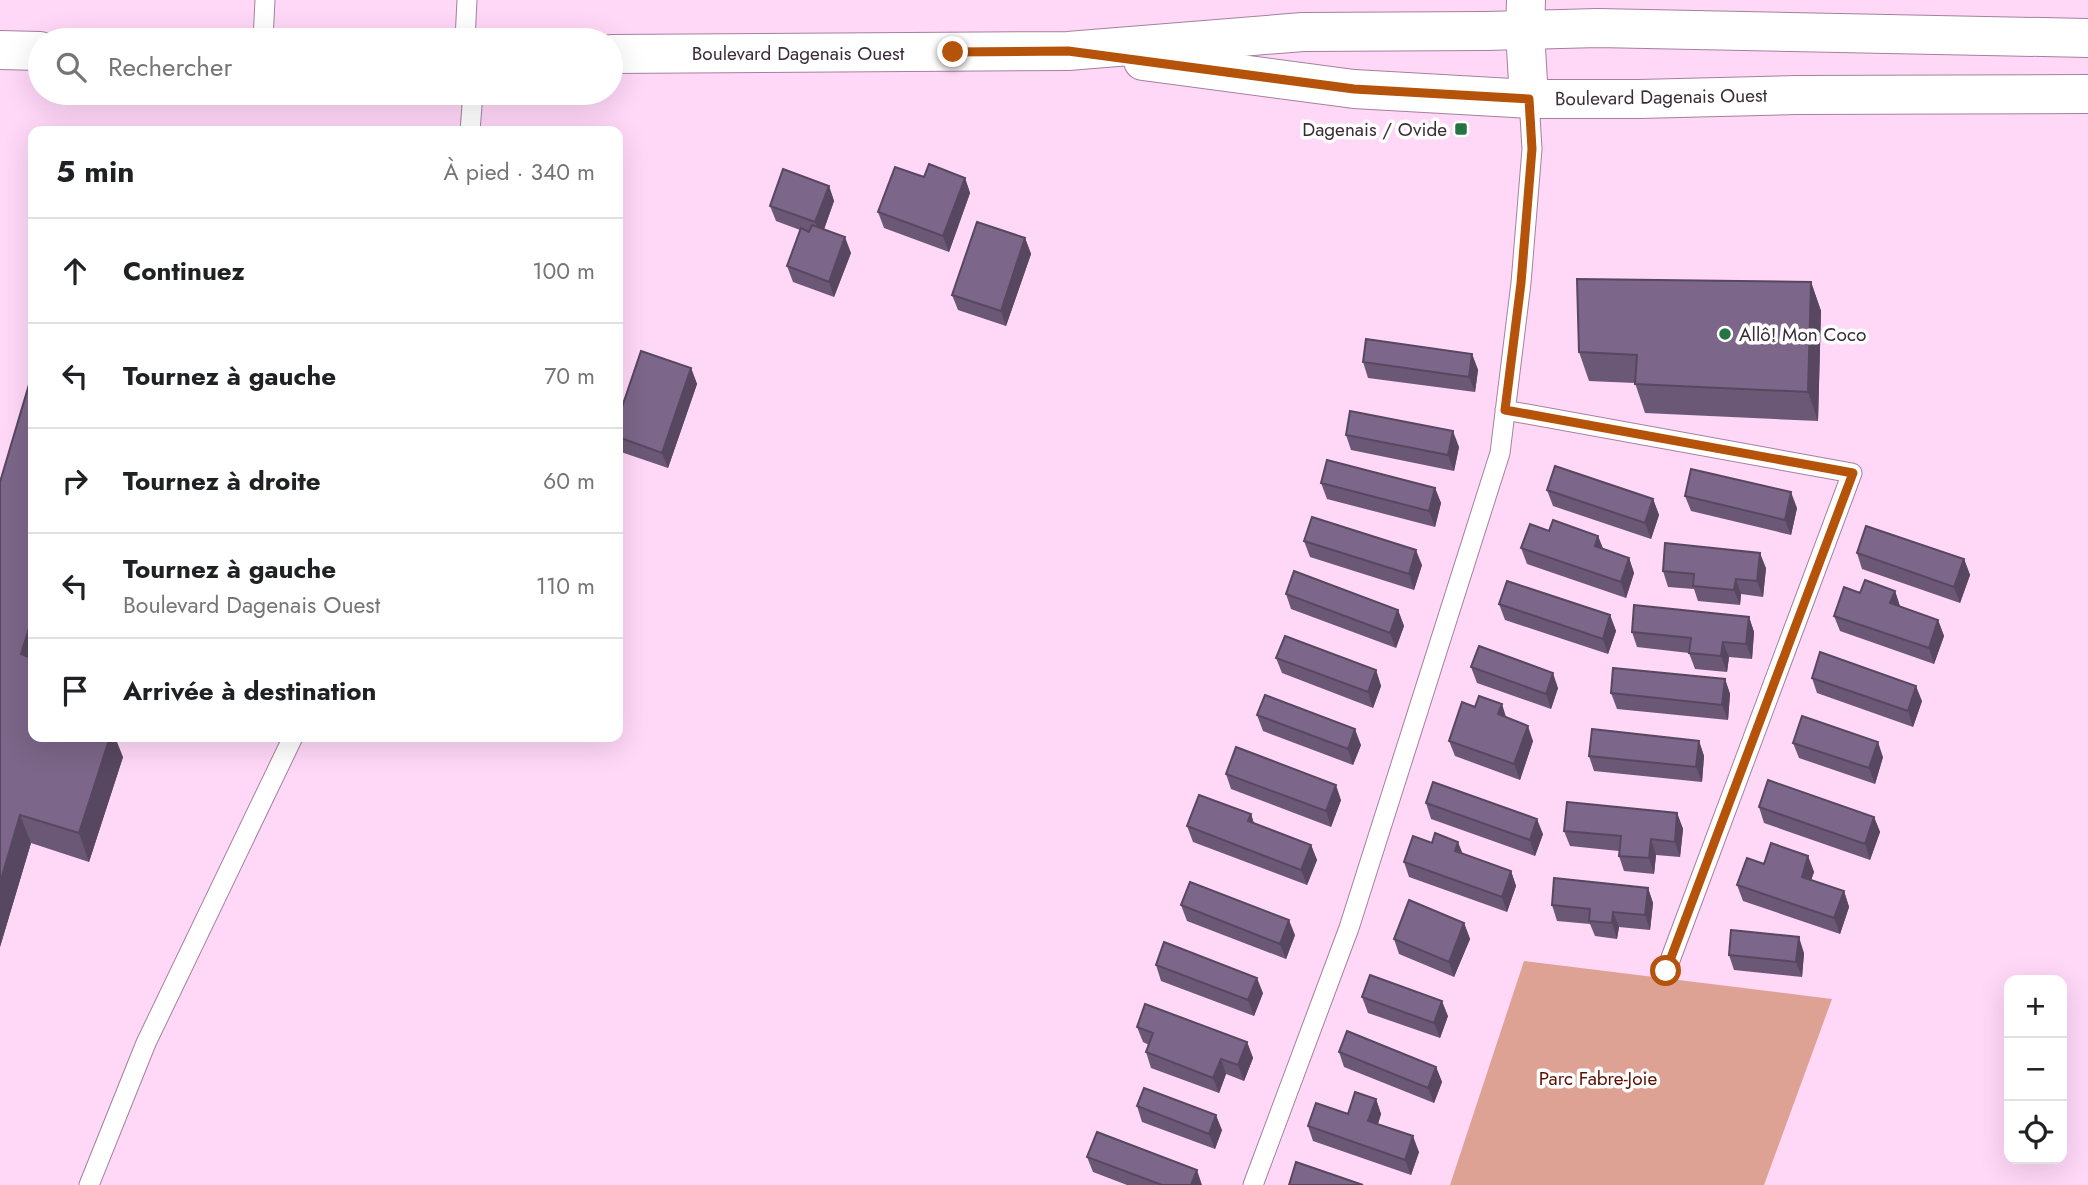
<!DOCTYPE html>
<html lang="fr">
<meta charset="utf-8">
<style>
:root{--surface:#fff;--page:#f2f2f2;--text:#202124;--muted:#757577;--line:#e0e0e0}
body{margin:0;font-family:Jost,sans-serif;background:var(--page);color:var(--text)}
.controls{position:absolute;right:21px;bottom:21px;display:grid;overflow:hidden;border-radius:14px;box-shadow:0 7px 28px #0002}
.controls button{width:63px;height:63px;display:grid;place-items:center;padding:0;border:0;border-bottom:2px solid var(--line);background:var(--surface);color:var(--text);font:35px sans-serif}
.stop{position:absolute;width:21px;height:21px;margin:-16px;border:5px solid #b45309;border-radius:50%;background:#fff}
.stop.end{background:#b45309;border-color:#fff;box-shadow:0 2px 7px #0008}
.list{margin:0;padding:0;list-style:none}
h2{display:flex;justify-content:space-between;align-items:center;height:91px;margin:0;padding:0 28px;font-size:30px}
h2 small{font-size:23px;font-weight:400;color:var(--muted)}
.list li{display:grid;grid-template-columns:46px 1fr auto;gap:21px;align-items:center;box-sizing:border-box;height:105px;padding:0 28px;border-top:2px solid var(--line)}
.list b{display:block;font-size:26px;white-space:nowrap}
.list p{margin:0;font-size:23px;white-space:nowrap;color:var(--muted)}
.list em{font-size:23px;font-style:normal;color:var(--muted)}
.icon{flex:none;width:38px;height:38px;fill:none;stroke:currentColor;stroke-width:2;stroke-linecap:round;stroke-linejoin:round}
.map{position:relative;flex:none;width:2088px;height:1185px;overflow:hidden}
.search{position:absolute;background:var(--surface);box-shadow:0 7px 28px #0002;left:28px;top:28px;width:595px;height:77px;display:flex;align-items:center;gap:18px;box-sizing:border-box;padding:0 24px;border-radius:38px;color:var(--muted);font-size:26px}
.panel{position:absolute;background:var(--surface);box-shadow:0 7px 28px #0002;left:28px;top:126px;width:595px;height:616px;border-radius:14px}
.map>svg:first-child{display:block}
.green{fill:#dda294}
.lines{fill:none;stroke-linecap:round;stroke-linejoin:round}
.service-casing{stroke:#a4809d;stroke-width:21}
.minor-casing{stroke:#a4809d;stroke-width:40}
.secondary-casing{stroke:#a4809d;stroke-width:40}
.service{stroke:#fff;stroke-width:19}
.minor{stroke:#fff;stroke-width:38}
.secondary{stroke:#fff;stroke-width:38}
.wall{fill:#6b5876}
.shaded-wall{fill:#574760}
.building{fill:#7c6689;stroke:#574760;stroke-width:2}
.route{stroke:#b45309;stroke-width:9}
.poi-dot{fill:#257444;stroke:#fff;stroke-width:2.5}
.labels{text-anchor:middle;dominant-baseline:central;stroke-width:7;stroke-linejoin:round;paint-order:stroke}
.street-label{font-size:19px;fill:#3b2c38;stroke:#fff}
.poi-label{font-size:19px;fill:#3b2c38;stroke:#fff;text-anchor:end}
.park-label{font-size:19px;fill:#5e0f01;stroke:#fff}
</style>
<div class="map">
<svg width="2088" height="1185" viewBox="0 0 2088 1185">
<rect width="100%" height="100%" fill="#ffd7f7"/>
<path class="green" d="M1524,961L1832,999L1764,1185H1450Z"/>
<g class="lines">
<defs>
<path id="service" d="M263,40L265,0
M465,40L467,0
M470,131L473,93
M1505,410L1852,473L1666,971
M89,1185L146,1043L293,737
M1253,1185L1349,928L1500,453L1521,283L1532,149L1529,99"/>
<path id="minor" d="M1526,0L1525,31L1529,99"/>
<path id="secondary" d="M0,50L40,51
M611,54L1068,51L1303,32L1485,31L1598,28L2088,38
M1143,61L1354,89L1529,99H1639L1797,95L2088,94"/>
</defs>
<use href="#service" class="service-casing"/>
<use href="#minor" class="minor-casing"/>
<use href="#secondary" class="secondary-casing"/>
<use href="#service" class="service"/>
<use href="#minor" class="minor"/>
<use href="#secondary" class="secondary"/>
</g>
<path class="wall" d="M924,177L965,178L970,193L949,252L884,228L878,212Z
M829,186L834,201L824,229L851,253L834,297L793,282L787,266L800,230L776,221L770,206Z
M1025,238L1031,254L1006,326L958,310L952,295Z
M1811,282L1821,311L1818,421L1645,413L1635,383L1589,381L1579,352Z
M1472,354L1478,370L1475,392L1368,378L1363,362Z
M691,368L697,384L668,468L618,451V419Z
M33,371V737L123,757L89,862L31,843L0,947Z
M1346,435L1459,447L1454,471L1351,450Z
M1321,483L1435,488L1441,503L1435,527L1327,499Z
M1547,490L1653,499L1659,515L1651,539L1553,506Z
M1685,496L1797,508L1791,535L1691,511Z
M1549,531L1598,536L1603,549L1629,558L1634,573L1626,598L1527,564L1521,548Z
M1304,541L1422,565L1414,590L1310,557Z
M1857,553L1964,559L1970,575L1960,603L1862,569Z
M1766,568L1763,597L1741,594L1740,605L1698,601L1694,589L1668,587L1663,571Z
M1895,591L1900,607L1938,620L1944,636L1934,664L1840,631L1834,616L1860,593Z
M1286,594L1398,610L1404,626L1396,648L1291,609Z
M1499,604L1610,615L1616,631L1608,654L1505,620Z
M1749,617L1754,632L1752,659L1729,657L1727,672L1695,669L1689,653L1637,647L1632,632Z
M1276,658L1376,670L1381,686L1373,708L1282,673Z
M1471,667L1558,688L1551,709L1477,683Z
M1812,678L1922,701L1913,727L1817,693Z
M1725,679L1730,694L1728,720L1617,709L1611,693Z
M1257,715L1361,745L1353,765L1263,731Z
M1507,718L1533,741L1520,780L1455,756L1449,741Z
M1699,741L1704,756L1702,782L1594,771L1589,756Z
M1793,743L1883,757L1875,784L1799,758Z
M1226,774L1341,800L1331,827L1231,789Z
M1426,803L1543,834L1535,856L1431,819Z
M1759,807L1874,817L1880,832L1870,860L1764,823Z
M1677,813L1683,829L1680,857L1656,855L1654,874L1624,871L1619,856V851L1570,846L1564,831Z
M1251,814L1254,824L1311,845L1317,860L1307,885L1193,842L1187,826Z
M1463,854L1511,871L1516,886L1507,912L1409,877L1404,862Z
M1808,856L1814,872L1811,880L1844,891L1849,907L1840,934L1743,901L1737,885L1764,864Z
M1648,888L1653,903L1650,930L1619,927L1617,939L1595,936L1590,924L1557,921L1552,905Z
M1181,905L1295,935L1286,959L1187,921Z
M1464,923L1470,939L1454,977L1399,954L1394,939Z
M1804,953L1802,977L1734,970L1729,955Z
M1156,965L1263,993L1254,1016L1161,981Z
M1362,997L1448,1016L1440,1038L1368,1013Z
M1137,1027L1247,1042L1253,1058L1244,1081L1226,1074L1219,1093L1151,1068L1146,1052L1149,1045L1143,1042Z
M1339,1052L1436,1067L1442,1082L1434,1103L1344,1067Z
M1376,1099L1381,1114L1378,1124L1419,1152L1411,1175L1313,1141L1308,1126L1348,1114Z
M1137,1106L1222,1130L1215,1149L1142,1122Z
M1087,1157L1202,1185H1127L1093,1172Z"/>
<path class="shaded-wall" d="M965,178L970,193L949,252L943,236Z
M829,186L834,201L821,238L815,222Z
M845,237L851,253L834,297L829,282Z
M1025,238L1031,254L1006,326L1001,311Z
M1811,282L1821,311L1818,421L1808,392Z
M1472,354L1478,370L1475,392L1469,377Z
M691,368L697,384L668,468L662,453Z
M1453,431L1459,447L1454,471L1448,455Z
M1435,488L1441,503L1435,527L1429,511Z
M1791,492L1797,508L1791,535L1785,520Z
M1653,499L1659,515L1651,539L1645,523Z
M1598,536L1604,551L1595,546Z
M1416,550L1422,565L1414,590L1409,574Z
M1760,553L1766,568L1763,597L1757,581Z
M1629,558L1634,573L1626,598L1621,582Z
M1964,559L1970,575L1960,603L1954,587Z
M1736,579L1741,594L1740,605L1734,590Z
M1895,591L1900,606L1896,619L1890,603Z
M1398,610L1404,626L1396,648L1390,633Z
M1610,615L1616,631L1608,654L1603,639Z
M33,616V676L21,654Z
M1749,617L1754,632L1752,659L1746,644Z
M1938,620L1944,636L1934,664L1929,648Z
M1723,642L1729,657L1727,672L1721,656Z
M1376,670L1381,686L1373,708L1368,692Z
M1553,673L1558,688L1551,709L1546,694Z
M1725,679L1730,694L1728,720L1722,705Z
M1916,686L1922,701L1913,727L1908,711Z
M1502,704L1507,720L1498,714Z
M1528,726L1533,741L1520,780L1514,764Z
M1355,729L1361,745L1353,765L1348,749Z
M110,737H115L123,757L89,862L79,833Z
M1699,741L1704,756L1702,782L1696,767Z
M1878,742L1883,757L1875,784L1869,768Z
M1336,785L1341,800L1331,827L1326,811Z
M1677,813L1683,829L1680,857L1675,842Z
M1251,814L1256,830L1248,821Z
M20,815L31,843L0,947V883Z
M1874,817L1880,832L1870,860L1865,844Z
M1537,819L1543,834L1535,856L1530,840Z
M1651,839L1656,855L1654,874L1649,858Z
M1458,842L1464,857L1455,851Z
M1311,845L1317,860L1307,885L1301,870Z
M1808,856L1814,872L1807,892L1802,877Z
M1511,871L1516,886L1507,912L1502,897Z
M1648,888L1653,903L1650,930L1645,915Z
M1844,891L1849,907L1840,934L1834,918Z
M1613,912L1619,927L1617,939L1612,923Z
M1289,920L1295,935L1286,959L1280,944Z
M1464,923L1470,939L1454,977L1449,962Z
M1799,937L1804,953L1802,977L1796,962Z
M1257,978L1263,993L1254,1016L1248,1000Z
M1442,1001L1448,1016L1440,1038L1434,1023Z
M1247,1042L1253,1058L1244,1081L1238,1065Z
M1221,1059L1226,1074L1219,1093L1213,1078Z
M1436,1067L1442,1082L1434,1103L1428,1088Z
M1376,1099L1381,1114L1374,1136L1368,1121Z
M1216,1115L1222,1130L1215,1149L1209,1134Z
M1413,1136L1419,1152L1411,1175L1405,1160Z
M1197,1170L1202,1185H1191Z"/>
<path class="building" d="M929,164L965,178L943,236L878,212L895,167L924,177Z
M783,169L829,186L815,222L770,206Z
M977,222L1025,238L1001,311L952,295Z
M812,225L845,237L829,282L787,266L801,228L809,232Z
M1577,279L1811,282L1808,392L1635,384L1637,355L1579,352Z
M1366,339L1472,354L1469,377L1363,362Z
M641,351L691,368L662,453L618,437V419Z
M33,371V616L21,654L33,659V737H110L79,833L20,815L0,883V482Z
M1350,411L1453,431L1448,455L1346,435Z
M1327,460L1435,488L1429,511L1321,483Z
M1555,466L1653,499L1645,523L1547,490Z
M1691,469L1791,492L1785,520L1685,496Z
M1312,517L1416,550L1409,574L1304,541Z
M1553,520L1598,536L1595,546L1629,558L1621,582L1521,548L1530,524L1549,531Z
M1866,526L1964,559L1954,587L1857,553Z
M1665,543L1760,553L1757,581L1736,579L1734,590L1693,586L1694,574L1663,571Z
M1294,571L1398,610L1390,633L1286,594Z
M1865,580L1895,591L1890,603L1938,620L1929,648L1834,616L1844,587L1860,593Z
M1507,581L1610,615L1603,639L1499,604Z
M1634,605L1749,617L1746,644L1723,642L1721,656L1689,653L1691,638L1632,632Z
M1285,636L1376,670L1368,692L1276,658Z
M1479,646L1553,673L1546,694L1471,667Z
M1820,652L1916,686L1908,711L1812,678Z
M1613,668L1725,679L1722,705L1611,693Z
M1265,695L1355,729L1348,749L1257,715Z
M1479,696L1502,704L1498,714L1528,726L1514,764L1449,741L1462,702L1475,707Z
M1802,716L1878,742L1869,768L1793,743Z
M1592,729L1699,741L1696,767L1589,756Z
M1236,747L1336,785L1326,811L1226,774Z
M1768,780L1874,817L1865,844L1759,807Z
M1433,782L1537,819L1530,840L1426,803Z
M1199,795L1251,814L1248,821L1311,845L1301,870L1187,826Z
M1567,802L1677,813L1675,842L1651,839L1649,858L1619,856L1621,836L1564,831Z
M1435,833L1458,842L1455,851L1511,871L1502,897L1404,862L1413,836L1432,843Z
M1771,843L1808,856L1802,877L1844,891L1834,918L1737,885L1747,858L1764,864Z
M1554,878L1648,888L1645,915L1613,912L1612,923L1589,921L1590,909L1552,905Z
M1190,882L1289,920L1280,944L1181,905Z
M1409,900L1464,923L1449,962L1394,939Z
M1731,930L1799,937L1796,962L1729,955Z
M1164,942L1257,978L1248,1000L1156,965Z
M1370,975L1442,1001L1434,1023L1362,997Z
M1145,1004L1247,1042L1238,1065L1221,1059L1213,1078L1146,1052L1153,1033L1137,1027Z
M1347,1031L1436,1067L1428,1088L1339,1052Z
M1144,1088L1216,1115L1209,1134L1137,1106Z
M1355,1092L1376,1099L1368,1121L1413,1136L1405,1160L1308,1126L1316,1103L1348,1114Z
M1097,1132L1197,1170L1191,1185H1162L1087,1157Z
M1296,1162L1363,1185H1289Z"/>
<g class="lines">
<path class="route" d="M953,52L1068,51L1354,89L1529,99L1532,149L1521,283L1505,410L1853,473L1666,971"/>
</g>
<g class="poi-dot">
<rect x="1454" y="122" width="14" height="14" rx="3.5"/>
<circle cx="1725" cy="334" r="7"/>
</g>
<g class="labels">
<g class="street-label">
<text x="798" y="53">Boulevard Dagenais Ouest</text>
<text transform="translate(1661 97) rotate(-1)">Boulevard Dagenais Ouest</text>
</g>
<g class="poi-label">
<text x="1447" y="129">Dagenais / Ovide</text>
<text x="1739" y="334" text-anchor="start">Allô! Mon Coco</text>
</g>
<g class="park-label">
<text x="1598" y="1078">Parc Fabre-Joie</text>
</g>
</g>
</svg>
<div class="controls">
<button>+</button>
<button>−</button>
<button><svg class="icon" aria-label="locate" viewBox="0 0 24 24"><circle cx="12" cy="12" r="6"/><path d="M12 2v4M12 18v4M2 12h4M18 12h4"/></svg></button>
</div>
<div class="stop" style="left:1666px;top:971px"></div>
<div class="stop end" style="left:953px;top:52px"></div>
<div class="search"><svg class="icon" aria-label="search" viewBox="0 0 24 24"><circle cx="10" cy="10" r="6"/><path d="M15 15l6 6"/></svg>Rechercher</div>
<section class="panel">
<h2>5 min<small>À pied · 340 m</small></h2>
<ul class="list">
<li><svg class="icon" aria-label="ahead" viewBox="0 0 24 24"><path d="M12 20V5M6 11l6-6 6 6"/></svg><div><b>Continuez</b></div><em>100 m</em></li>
<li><svg class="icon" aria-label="left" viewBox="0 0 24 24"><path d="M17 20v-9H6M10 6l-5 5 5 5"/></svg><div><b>Tournez à gauche</b></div><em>70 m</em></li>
<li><svg class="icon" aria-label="right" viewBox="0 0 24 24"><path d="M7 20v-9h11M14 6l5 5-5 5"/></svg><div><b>Tournez à droite</b></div><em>60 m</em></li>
<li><svg class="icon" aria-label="left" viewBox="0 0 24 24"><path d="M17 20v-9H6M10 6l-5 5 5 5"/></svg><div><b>Tournez à gauche</b><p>Boulevard Dagenais Ouest</p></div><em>110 m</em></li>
<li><svg class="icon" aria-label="arrive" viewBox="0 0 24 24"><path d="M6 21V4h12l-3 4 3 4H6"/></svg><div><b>Arrivée à destination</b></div></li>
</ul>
</section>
</div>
